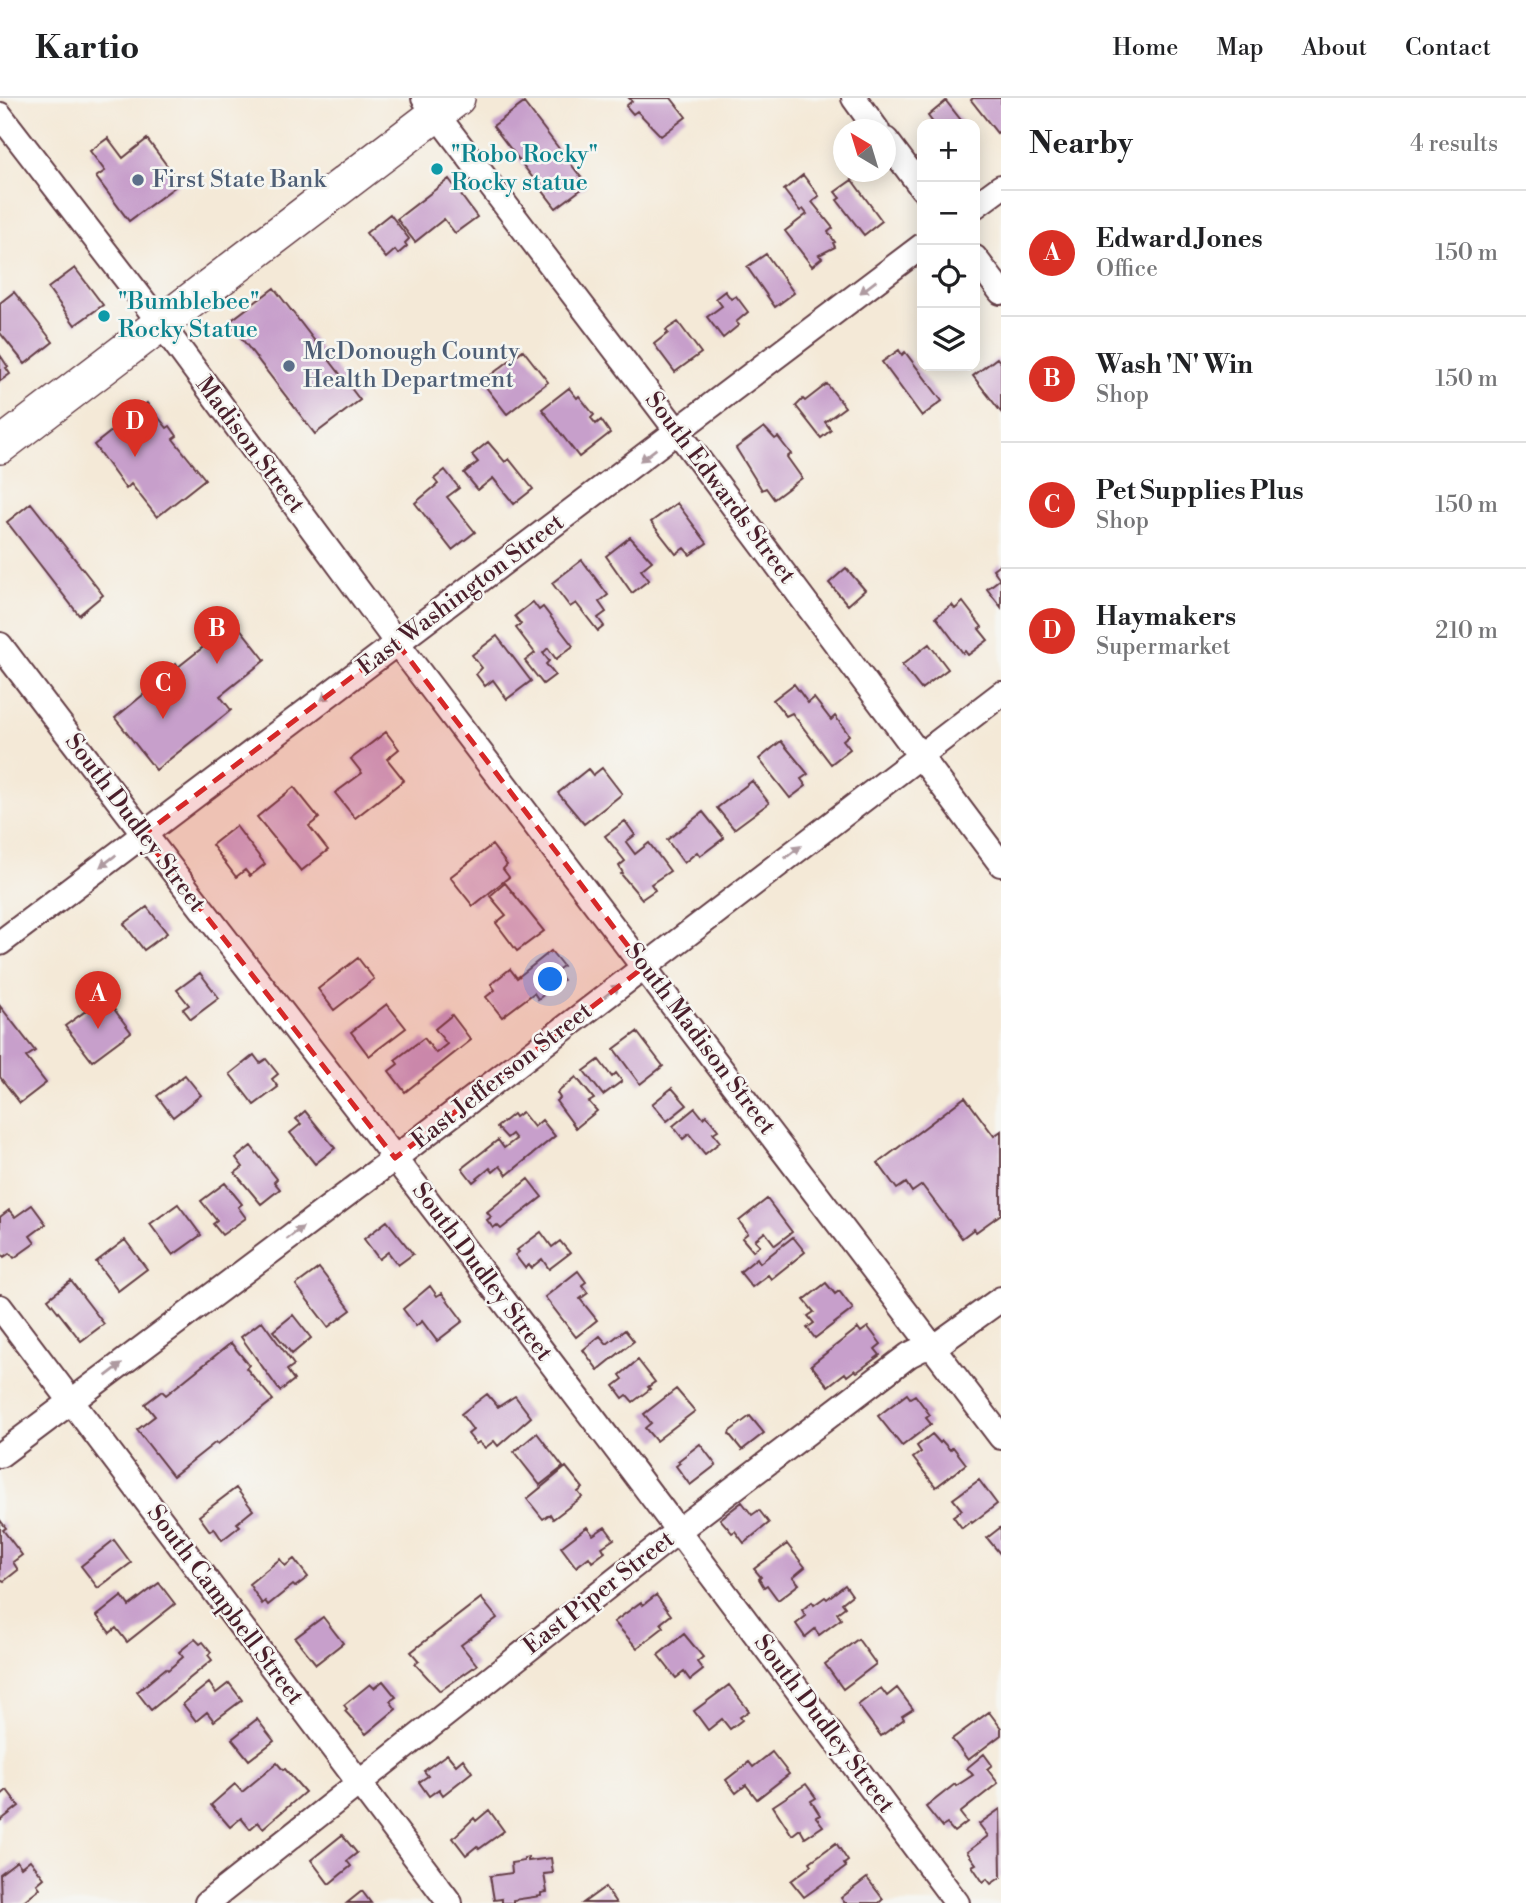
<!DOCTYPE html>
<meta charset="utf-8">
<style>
:root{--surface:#fff;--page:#f2f2f2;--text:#202124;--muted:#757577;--line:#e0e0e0;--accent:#d93025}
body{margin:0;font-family:"Libre Bodoni",serif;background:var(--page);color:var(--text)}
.controls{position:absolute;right:21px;top:21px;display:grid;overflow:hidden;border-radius:14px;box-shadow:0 4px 18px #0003}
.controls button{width:63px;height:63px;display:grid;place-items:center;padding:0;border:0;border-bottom:2px solid var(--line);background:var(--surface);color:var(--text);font:35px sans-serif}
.compass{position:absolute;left:833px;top:21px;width:63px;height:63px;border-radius:50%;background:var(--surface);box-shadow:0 4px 18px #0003;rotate:322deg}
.you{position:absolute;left:551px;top:882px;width:24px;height:24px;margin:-18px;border:5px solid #fff;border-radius:50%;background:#1a73e8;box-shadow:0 0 0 10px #1a73e833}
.badge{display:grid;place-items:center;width:46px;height:46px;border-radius:50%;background:var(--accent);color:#fff;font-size:23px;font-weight:700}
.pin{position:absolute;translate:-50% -58px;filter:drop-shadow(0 2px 4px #0008)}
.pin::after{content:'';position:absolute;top:37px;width:24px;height:21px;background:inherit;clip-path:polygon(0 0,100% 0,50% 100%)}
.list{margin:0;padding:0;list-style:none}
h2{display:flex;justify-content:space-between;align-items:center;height:91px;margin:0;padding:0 28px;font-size:30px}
h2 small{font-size:23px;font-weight:400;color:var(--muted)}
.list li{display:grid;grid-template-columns:46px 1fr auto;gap:21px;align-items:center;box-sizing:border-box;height:126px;padding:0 28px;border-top:2px solid var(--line)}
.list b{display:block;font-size:26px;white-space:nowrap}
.list p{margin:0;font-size:23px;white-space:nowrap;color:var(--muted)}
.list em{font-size:23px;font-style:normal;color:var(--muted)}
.icon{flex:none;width:38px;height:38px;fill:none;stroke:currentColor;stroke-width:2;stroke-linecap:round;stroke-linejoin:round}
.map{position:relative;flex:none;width:1001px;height:1805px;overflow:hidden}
header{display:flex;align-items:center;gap:42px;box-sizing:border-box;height:98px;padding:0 35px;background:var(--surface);border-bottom:2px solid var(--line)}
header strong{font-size:33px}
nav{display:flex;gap:38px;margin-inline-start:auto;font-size:24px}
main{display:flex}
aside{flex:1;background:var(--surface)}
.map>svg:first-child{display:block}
.building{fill:#c79fcb}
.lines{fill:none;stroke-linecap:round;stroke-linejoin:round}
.minor-casing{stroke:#643d45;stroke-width:28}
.highway-casing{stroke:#643d45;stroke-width:38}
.minor{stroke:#fff;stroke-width:24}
.highway{stroke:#fff;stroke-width:35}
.oneway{fill:#ae9aa0}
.marked{fill:#d62828;fill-opacity:0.2;stroke:#d62828;stroke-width:5;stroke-dasharray:14 9;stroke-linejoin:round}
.culture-dot{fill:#0f9aa8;stroke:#f6f6f2;stroke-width:2.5}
.service-dot{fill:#5c6f8a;stroke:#f6f6f2;stroke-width:2.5}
.labels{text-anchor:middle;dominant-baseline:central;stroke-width:5;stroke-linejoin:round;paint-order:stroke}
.culture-label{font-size:24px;fill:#0d838f;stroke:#f6f6f2;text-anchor:start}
.service-label{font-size:24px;fill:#4e5e75;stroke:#f6f6f2;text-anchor:start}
.street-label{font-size:24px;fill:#4a1f2b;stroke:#f6f6f2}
</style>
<header>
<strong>Kartio</strong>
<nav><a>Home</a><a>Map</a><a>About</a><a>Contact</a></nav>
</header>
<main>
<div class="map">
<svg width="1001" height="1805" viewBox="0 0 1001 1805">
<rect width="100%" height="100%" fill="#f6f6f2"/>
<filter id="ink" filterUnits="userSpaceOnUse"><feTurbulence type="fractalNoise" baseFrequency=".0143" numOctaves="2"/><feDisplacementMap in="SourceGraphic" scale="14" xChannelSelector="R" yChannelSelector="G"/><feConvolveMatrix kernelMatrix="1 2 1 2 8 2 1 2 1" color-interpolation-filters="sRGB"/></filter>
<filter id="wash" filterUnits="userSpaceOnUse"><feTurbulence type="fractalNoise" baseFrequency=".00686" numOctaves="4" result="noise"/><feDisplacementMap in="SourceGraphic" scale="28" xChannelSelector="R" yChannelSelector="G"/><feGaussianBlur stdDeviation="1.57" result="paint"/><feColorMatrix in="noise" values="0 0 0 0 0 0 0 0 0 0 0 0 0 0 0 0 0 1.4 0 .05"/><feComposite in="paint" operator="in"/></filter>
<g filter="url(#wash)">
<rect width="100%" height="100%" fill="#f4e9d7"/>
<g id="blocks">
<path class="building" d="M629,0H671L686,19L661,38L637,13L633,16L626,8L632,3Z
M973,0H1001V32L997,35L971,2Z
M946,3L964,26H934L928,18Z
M524,5L587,87L556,110L493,28Z
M108,40L123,60L147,41L180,85L129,123L96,79L105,73L90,53Z
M803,77L819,98L812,104L833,130L828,134L835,144L833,145L835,149L819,157L822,160L812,168L785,133L807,116L803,111L800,113L784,92Z
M449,81L477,119L455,135L444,121L415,144L397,121Z
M852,82L882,123L864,137L837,102L840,100L835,94Z
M390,116L409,141L405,145L407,148L398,156L395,152L386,160L366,135Z
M766,156L794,195L775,209L747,169Z
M75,170L103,207L75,227L48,190Z
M274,190L360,302L315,336L229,224Z
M725,193L731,201L736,198L748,214L736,224L739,227L723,240L707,219L722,208L716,200Z
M14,194L53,244L25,266L0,235V205Z
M678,224L701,255L675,274L654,246L668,235L666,232Z
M523,252L548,284L507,316L482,284Z
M899,252L902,257L905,254L942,303L922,318L882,264Z
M0,257L8,269L6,270L10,276L0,283Z
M997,260L1001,265V314L973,278Z
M827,286L845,309L825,324L831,332L821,340L796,308L803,301L805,303Z
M569,290L577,300L579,298L594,317L591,320L596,326L601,322L610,335L579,359L542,311Z
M147,305L167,330L170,328L177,338L173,341L205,381L157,419L131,386L126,391L94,347Z
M764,329L775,341L778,339L791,356L787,359L802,380L774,401L766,390L762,392L736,350Z
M488,344L505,364L509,361L533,391L514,406L493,380L478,392L464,375L478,364L472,357Z
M445,372L459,390L447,399L475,434L452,452L415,405L438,386L434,381Z
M31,405L103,497L79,517L7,424Z
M677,405L707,445L690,457L684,450L676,456L651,424Z
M630,439L652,463L641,472L649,482L632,495L606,458Z
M582,462L608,497L599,504L606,514L598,520L604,528L598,533L576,505L570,509L552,485Z
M1001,465V509L987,491L1000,481L993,471Z
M846,470L865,492L848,507L829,485Z
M533,504L539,512L543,509L573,548L556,561L548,550L543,555L549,563L546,566L555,577L543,586L525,563L535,555L516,530L521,526L515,518Z
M963,504L982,529L979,531L988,542L968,557L965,553L963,555L936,519L952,507L955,511Z
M235,524L265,562L220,598L231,612L156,672L115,620L166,578L164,576L176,566L178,569Z
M497,538L531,583L507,601L493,582L485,588L476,576L482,570L472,557Z
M929,546L948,571L921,591L902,567Z
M794,586L808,605L814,600L831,622L835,618L849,637L843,642L850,651L831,666L792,615L786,618L773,602Z
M386,634L399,651L387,661L404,682L355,720L335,695L362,675L351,661Z
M781,643L808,676L801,681L806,688L790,700L759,661Z
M602,670L622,696L584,726L558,695L588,671L593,677Z
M752,683L769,705L734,731L717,710Z
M294,689L319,720L309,728L328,752L301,773L257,719Z
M703,714L724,740L700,758L697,754L684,765L667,742Z
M625,723L635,737L626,744L635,756L649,745L670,773L651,786L655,792L642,801L621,776L623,775L619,768L625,763L605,738Z
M236,728L265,766L250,778L245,772L236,779L212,747Z
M492,747L507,767L503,771L509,779L473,808L450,779Z
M505,785L544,833L517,853L496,825L506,817L490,798Z
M147,809L167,835L144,852L124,826Z
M551,853L563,868L556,873L563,882L538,901L534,895L502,919L486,899L495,892L491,886L510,871L517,880Z
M358,860L374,881L334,912L318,891Z
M200,875L219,900L191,921L183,911L189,907L177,892Z
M105,899L131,934L92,963L65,928Z
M387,906L406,930L369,958L351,934Z
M0,908L35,953L26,959L46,985L20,1005L0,979Z
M452,917L471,942L405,994L389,973L398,966L395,962L424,940L436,955L447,946L435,931Z
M637,934L663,968L640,986L614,951Z
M254,957L260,965L266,961L278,976L272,981L278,989L254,1007L230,976Z
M599,962L612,979L616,975L622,983L603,997L584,973Z
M185,977L201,997L173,1019L157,998Z
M576,979L594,1001L589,1004L597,1013L576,1030L556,1003L560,1000L557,995Z
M672,990L687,1007L667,1023L652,1006Z
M965,999L994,1038L1001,1033V1116L976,1134L974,1131L962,1140L922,1087L912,1094L906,1085L897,1091L878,1065Z
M695,1010L703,1020L706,1017L718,1032L713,1035L720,1044L705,1056L689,1036L683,1041L673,1028Z
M305,1013L335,1050L315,1066L290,1035L301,1026L296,1021Z
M522,1014L534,1029L542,1022L555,1038L507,1077L500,1068L493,1074L490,1070L473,1084L462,1070L498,1042L504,1050L516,1041L512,1036L507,1040L497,1029L513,1016L515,1019Z
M251,1048L277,1081L274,1084L280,1091L261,1106L235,1075L243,1069L236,1060Z
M528,1081L542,1099L501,1131L497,1127L493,1130L487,1122L491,1119L487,1114Z
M225,1085L242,1106L238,1109L246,1120L222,1137L213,1126L217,1123L201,1103Z
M767,1101L792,1134L775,1147L765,1134L755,1142L760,1147L753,1153L742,1140L748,1135L739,1123Z
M178,1106L201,1137L173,1157L150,1126Z
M32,1107L46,1126L30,1138L35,1145L14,1160L10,1155L4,1159L0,1154V1119L9,1112L15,1119Z
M387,1123L413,1156L398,1167L388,1154L379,1161L364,1141Z
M541,1134L552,1149L560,1143L570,1155L549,1171L542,1161L531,1170L529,1167L525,1170L515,1157L519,1154L517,1152Z
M793,1139L805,1154L771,1181L768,1177L752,1189L740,1174L757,1160L760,1165Z
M125,1142L147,1171L118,1193L96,1164Z
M319,1170L351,1212L328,1229L296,1187Z
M578,1173L586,1184L582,1187L588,1195L580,1201L597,1222L576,1239L545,1199Z
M71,1183L104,1226L81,1243L48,1201Z
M826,1185L835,1196L839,1193L853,1211L815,1240L807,1230L814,1225L808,1218L814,1214L804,1202Z
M430,1188L437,1198L442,1195L463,1223L437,1243L422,1223L416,1228L403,1211Z
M293,1217L311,1240L292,1256L273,1233Z
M262,1223L294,1267L287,1272L294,1282L280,1293L241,1239Z
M868,1229L881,1246L875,1251L880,1257L857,1274L855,1272L847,1278L845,1275L828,1288L811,1267L858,1230L861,1234Z
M625,1232L634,1243L598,1272L583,1252L600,1238L607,1246Z
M231,1245L249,1267L246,1270L273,1302L218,1346L216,1344L173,1378L137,1332L155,1318L145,1306L162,1293L166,1297Z
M638,1262L655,1284L648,1289L650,1291L633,1304L627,1297L623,1300L614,1288L623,1281L620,1277Z
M676,1291L695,1313L656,1343L645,1330L651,1325L644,1316Z
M487,1296L498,1309L515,1298L531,1319L498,1348L494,1343L485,1350L479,1344L476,1346L468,1336L473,1332L461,1316Z
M907,1296L910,1300L915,1297L930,1317L926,1320L931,1326L902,1348L878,1318Z
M750,1318L764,1335L742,1352L729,1336L730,1333Z
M537,1335L563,1369L540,1387L514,1354Z
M932,1336L940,1345L942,1343L950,1352L953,1349L966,1366L936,1389L913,1360L921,1354L917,1348Z
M700,1346L716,1367L690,1387L676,1368L680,1365L678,1363Z
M566,1369L583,1390L578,1394L582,1399L553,1421L550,1416L543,1421L527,1401Z
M979,1382L997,1406L972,1425L971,1423L962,1430L953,1418L962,1412L953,1401Z
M236,1390L253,1412L237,1425L240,1428L222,1442L214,1430L210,1433L199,1418Z
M742,1404L752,1417L759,1412L769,1425L744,1445L735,1433L732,1435L720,1421Z
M0,1422L6,1430L3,1432L22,1457L13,1464L18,1472L4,1483L0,1481Z
M587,1429L593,1437L605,1429L614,1441L602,1449L605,1454L592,1464L589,1459L576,1469L561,1449Z
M1001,1429V1457L987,1440Z
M114,1442L131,1465L98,1490L81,1468Z
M787,1446L805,1469L793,1479L799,1486L778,1502L767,1487L764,1489L759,1481L761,1479L754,1471Z
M280,1461L285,1468L294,1461L308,1479L295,1489L293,1487L268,1507L265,1503L262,1506L249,1486Z
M159,1485L175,1506L127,1544L116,1530L110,1535L97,1518L122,1498L129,1508Z
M845,1487L852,1497L842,1505L845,1509L837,1515L841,1521L819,1537L815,1531L805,1539L796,1526L806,1518L802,1512L812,1504L814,1507L825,1499L827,1501Z
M656,1497L671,1517L661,1525L664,1529L637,1550L614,1524L641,1504L643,1507Z
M481,1500L497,1520L461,1547L477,1567L440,1593L415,1566L419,1563L411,1554Z
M323,1519L343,1545L316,1566L295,1540Z
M684,1536L703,1559L697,1564L703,1572L690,1582L684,1574L676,1580L658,1557Z
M195,1541L200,1546L203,1544L211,1554L208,1557L212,1562L151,1612L137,1594L166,1570L168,1572L183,1559L179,1554Z
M858,1541L876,1566L843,1591L825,1566Z
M383,1583L396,1599L390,1603L396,1611L366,1636L345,1613L347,1611L344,1607L370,1586L374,1590Z
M209,1585L216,1595L229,1585L242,1602L214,1623L207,1614L196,1623L183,1606Z
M729,1587L749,1613L740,1619L742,1622L730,1631L722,1621L708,1632L694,1613Z
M881,1590L887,1598L897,1590L913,1611L902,1618L904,1621L881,1638L858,1607Z
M989,1614L1001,1630V1637L968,1662L952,1641Z
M257,1621L274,1643L249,1662L232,1641Z
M772,1654L789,1676L757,1701L746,1687L736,1695L726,1682L749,1664L753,1669Z
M447,1656L456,1667L463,1661L472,1674L443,1697L439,1691L429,1698L419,1684L428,1678L424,1673Z
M984,1656L992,1667L987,1671L998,1685L960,1715L967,1724L954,1734L947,1726L942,1729L926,1709L955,1686L956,1688L973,1677L967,1670Z
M277,1665L283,1672L285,1671L305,1694L263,1730L258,1724L250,1731L241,1720L230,1729L211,1707L235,1686L242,1694Z
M806,1686L816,1700L811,1703L820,1717L816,1719L823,1728L805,1740L800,1731L792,1737L773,1708Z
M7,1692L19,1708L0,1723V1698Z
M1000,1711L1001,1779L991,1786L987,1781L983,1784L972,1768L976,1766L967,1754L988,1738L979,1726Z
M489,1712L504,1733L479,1751L477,1748L466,1757L453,1740L474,1720L476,1723Z
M342,1737L357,1755L347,1763L351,1768L329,1786L311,1762Z
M836,1745L848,1763L844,1766L846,1769L804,1799L791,1783L812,1767L810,1764Z
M528,1759V1763L551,1760L553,1775L544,1776L547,1794L541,1795V1798L513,1802V1805H502V1801L494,1802L490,1778L512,1775L511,1765L524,1763V1760Z
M30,1762L44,1780L37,1786L40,1790L21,1805H1L0,1776L17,1763L21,1769Z
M867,1780L883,1801L879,1805H845L841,1800Z
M605,1789L616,1805H583Z
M362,1793L371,1805H347Z"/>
</g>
</g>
<g filter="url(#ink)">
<use href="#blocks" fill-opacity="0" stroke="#643d45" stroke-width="2"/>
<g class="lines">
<defs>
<path id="minor" d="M424,0L678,334L1001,766
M854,0L877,32
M0,17L161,226L397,545L1001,1339
M886,42L922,90
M975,108L1001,89
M975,160L1001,194
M0,547C131,721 265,891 397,1063C586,1309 772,1557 957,1805
M0,845L922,148
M0,1209L450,1805
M0,1357L395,1060L1001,596
M207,1805L679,1432L909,1257L921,1251L934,1249L1001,1201"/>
<path id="highway" d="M0,348L457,0"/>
</defs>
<use href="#minor" class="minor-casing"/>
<use href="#highway" class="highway-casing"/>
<use href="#minor" class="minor"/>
<use href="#highway" class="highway"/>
</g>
<defs><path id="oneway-solid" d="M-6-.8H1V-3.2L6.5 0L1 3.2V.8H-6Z" transform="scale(1.75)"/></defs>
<g class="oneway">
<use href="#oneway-solid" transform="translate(868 189) rotate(143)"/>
<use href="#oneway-solid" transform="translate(648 357) rotate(143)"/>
<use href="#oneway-solid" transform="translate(329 596) rotate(143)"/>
<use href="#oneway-solid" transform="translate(793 754) rotate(-38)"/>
<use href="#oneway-solid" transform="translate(108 763) rotate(143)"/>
<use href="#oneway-solid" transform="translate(612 893) rotate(-38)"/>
<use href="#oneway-solid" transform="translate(295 1135) rotate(-37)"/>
<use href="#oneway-solid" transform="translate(114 1272) rotate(-37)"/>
</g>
</g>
<path class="marked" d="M397,545L644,869L395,1060L143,737Z"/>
<g class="culture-dot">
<circle cx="437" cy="71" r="7"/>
<circle cx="104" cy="218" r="7"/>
</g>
<g class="service-dot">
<circle cx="138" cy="82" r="7"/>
<circle cx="289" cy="268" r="7"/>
</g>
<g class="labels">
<g class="culture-label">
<text x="451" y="57">"Robo Rocky"<tspan x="451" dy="28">Rocky statue</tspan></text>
<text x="118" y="204">"Bumblebee"<tspan x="118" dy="28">Rocky Statue</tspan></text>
</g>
<g class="service-label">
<text x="152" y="82">First State Bank</text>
<text x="303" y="254">McDonough County<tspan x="303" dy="28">Health Department</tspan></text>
</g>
<g class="street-label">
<text transform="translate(250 347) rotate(53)">Madison Street</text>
<text transform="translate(720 390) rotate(53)">South Edwards Street</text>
<text transform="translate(461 497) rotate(-37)">East Washington Street</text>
<text transform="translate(135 725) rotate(53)">South Dudley Street</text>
<text transform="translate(700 941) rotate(53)">South Madison Street</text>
<text transform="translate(502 978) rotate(-38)">East Jefferson Street</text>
<text transform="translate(482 1174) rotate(53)">South Dudley Street</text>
<text transform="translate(599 1495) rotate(-38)">East Piper Street</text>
<text transform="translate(225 1507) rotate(53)">South Campbell Street</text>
<text transform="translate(824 1626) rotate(53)">South Dudley Street</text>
</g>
</g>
</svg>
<div class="controls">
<button>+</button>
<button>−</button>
<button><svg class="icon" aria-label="locate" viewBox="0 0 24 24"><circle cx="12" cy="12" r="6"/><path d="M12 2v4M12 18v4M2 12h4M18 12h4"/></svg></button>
<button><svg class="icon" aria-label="layers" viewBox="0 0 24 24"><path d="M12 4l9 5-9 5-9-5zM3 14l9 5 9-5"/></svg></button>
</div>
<svg class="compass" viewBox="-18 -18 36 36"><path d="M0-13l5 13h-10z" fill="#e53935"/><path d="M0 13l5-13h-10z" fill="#757577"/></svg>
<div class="you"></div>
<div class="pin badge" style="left:98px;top:931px">A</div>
<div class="pin badge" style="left:217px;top:566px">B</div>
<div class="pin badge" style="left:163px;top:621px">C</div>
<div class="pin badge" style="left:135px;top:359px">D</div>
</div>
<aside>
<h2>Nearby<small>4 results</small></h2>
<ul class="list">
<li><span class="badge">A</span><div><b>Edward Jones</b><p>Office</p></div><em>150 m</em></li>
<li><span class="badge">B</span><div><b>Wash 'N' Win</b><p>Shop</p></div><em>150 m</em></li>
<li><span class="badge">C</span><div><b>Pet Supplies Plus</b><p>Shop</p></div><em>150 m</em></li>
<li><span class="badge">D</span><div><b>Haymakers</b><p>Supermarket</p></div><em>210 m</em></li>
</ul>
</aside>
</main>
